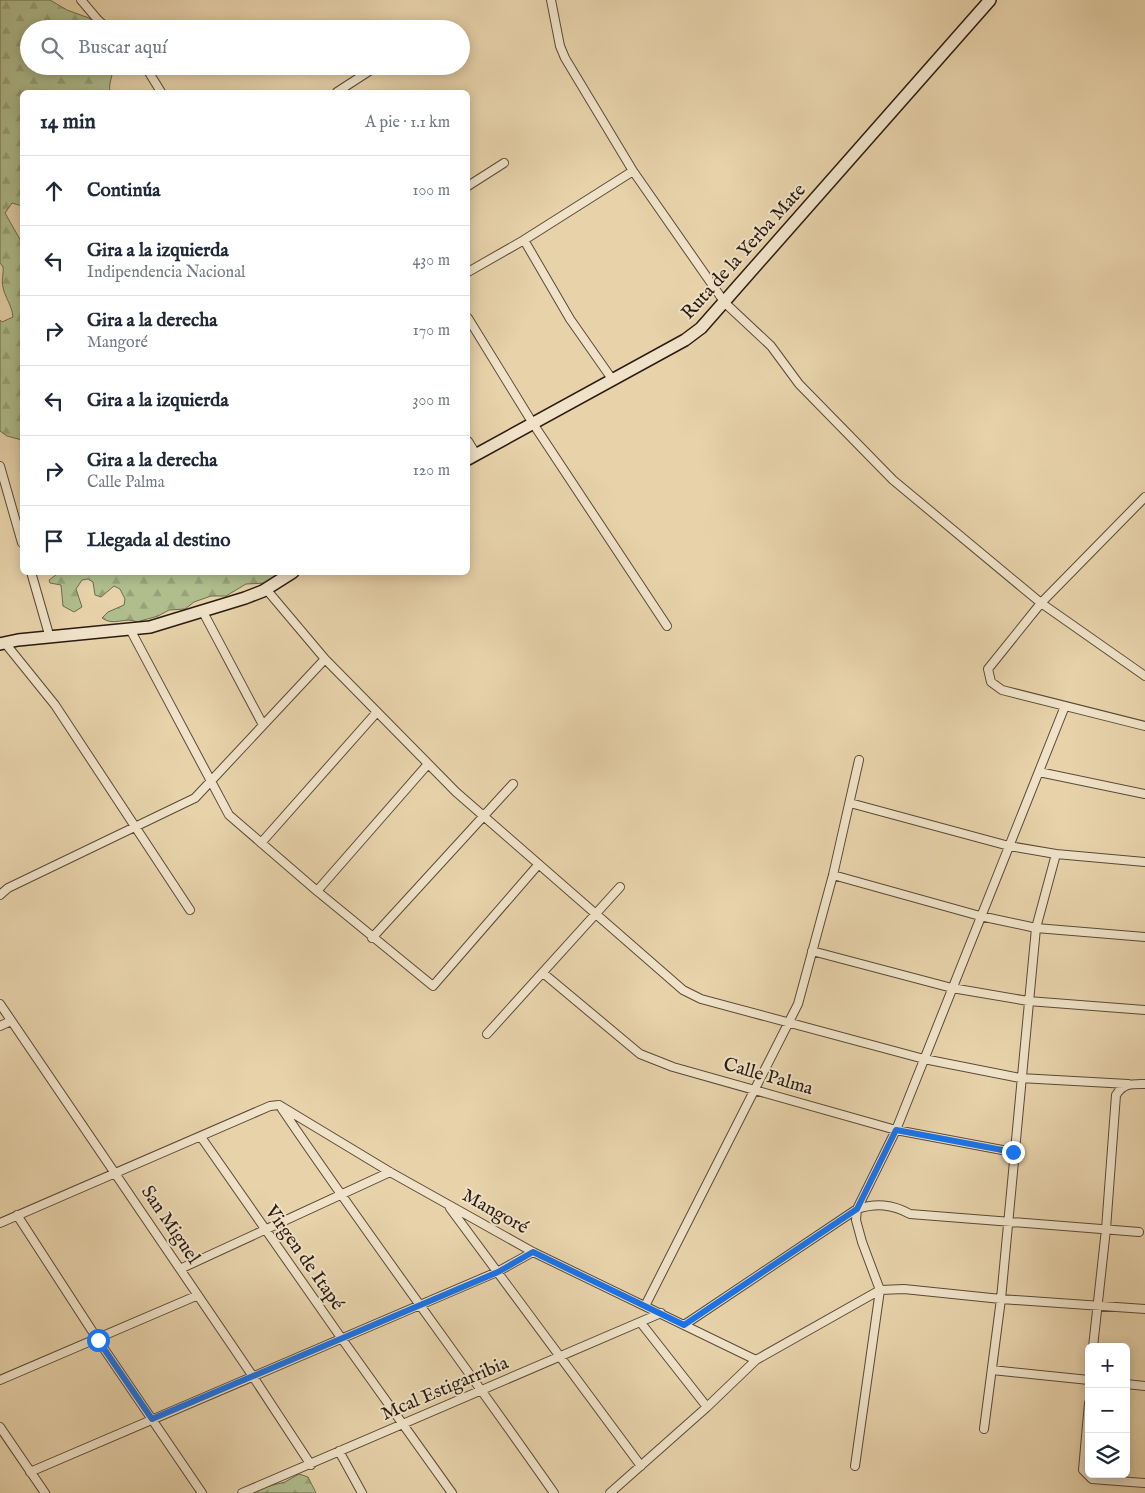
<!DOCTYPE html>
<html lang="es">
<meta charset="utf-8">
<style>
:root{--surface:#fff;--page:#f2f2f3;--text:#1f2937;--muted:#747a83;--line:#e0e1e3}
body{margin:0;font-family:"IM FELL English",serif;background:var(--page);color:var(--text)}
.controls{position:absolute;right:15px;bottom:15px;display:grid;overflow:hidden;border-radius:8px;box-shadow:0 2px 12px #0003}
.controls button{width:45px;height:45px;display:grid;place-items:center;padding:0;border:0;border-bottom:1px solid var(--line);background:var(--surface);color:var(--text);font:25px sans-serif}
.stop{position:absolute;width:15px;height:15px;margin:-11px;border:4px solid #1a73e8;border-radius:50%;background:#fff}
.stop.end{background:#1a73e8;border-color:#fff;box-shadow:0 1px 5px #0008}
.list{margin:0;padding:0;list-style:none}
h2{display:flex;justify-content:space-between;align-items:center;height:65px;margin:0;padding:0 20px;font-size:21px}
h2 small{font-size:16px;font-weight:400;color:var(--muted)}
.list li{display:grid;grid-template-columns:32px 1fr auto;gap:15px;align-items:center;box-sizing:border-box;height:70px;padding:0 20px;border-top:1px solid var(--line)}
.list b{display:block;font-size:19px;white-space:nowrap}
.list p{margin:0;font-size:16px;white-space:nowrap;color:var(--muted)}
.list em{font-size:16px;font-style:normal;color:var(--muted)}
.icon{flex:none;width:28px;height:28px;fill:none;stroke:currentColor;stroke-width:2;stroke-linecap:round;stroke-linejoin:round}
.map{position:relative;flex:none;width:1145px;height:1493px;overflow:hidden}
.search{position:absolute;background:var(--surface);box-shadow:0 2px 12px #0003;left:20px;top:20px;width:450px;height:55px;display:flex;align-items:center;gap:12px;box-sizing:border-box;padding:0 18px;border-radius:28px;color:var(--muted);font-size:19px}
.panel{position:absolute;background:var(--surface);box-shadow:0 2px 12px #0003;left:20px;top:90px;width:450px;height:485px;border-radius:8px}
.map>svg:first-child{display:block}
.forest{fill:url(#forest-firs);stroke:#6e6c4f}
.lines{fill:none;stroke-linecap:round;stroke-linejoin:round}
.minor-casing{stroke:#5b4937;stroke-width:10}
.secondary-casing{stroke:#2c1b11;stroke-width:14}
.minor{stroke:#efe2c8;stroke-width:8}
.secondary{stroke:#efe2c8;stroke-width:11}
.route{stroke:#1a73e8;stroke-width:6}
.labels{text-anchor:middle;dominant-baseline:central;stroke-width:4;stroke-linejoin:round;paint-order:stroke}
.street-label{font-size:19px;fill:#2c1b11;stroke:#efe2c8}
</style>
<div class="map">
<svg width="1145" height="1493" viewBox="0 0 1145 1493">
<defs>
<pattern id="forest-firs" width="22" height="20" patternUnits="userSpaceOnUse" patternTransform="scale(1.25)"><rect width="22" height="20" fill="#b0bd8d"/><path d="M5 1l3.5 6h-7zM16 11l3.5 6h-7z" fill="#98a279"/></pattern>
</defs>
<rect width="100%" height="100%" fill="#e7d2aa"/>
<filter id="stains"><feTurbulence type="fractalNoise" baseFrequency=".004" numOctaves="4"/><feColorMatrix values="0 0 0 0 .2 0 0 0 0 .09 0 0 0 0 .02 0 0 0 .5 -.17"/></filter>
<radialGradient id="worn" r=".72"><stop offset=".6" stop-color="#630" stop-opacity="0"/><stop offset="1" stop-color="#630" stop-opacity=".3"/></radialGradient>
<path class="forest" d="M0,0H50L67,10L89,18L100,29H29V66H112C114,76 108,82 110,92H22V206L12,203L5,213L22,243V440L7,436L0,431V320L2,322L13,317C12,305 5,298 3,287C1,280 4,273 3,267L0,263Z
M60,572L281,573L267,583L246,584L226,596H211L194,602L185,609L169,610L158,616L137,622C125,616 114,627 102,618L108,612L124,605L125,599L120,589L114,586L101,597L95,595L93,582L88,579L82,580L76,589L82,607L74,612L63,606L61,585L50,583L49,580Z
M299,1474L308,1477L316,1493H242L285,1482Z"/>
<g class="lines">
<defs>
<path id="minor" d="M81,0L98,20L108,29
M551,0L560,46L565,58L633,171L725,303L771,346L799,384L893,480L1041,603L988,669L991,682L1002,690L1145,726
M145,66L161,92
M337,92L377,66
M468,186L504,163
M524,240L570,319L612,379
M468,272L524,240L633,171
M468,318L532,422L667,626
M468,441L476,454
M0,466L22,543
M1145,497L1041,603L1145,676
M31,572L50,638
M266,589L325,659L456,792L683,990L701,999L924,1059L1020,1078L1128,1084
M203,612L263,725
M131,631L229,815L317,891
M5,643L55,705L190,910
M428,764L317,891L433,986L538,865
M1039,772L1145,794
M850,803L1009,846L1056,854
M261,843L377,712
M833,875L980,916L1036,928L1056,854L1145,862
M0,895L8,888L195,798L325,659
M372,938L513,784
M812,951L952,988L1028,1001L1145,1010
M543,973L640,1054L673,1067L896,1130L1013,1152
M0,1004L252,1375L311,1465
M0,1026L11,1021
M487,1034L620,887
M279,1105L390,1172L533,1252L756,1360
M282,1109C370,1239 464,1364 554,1493
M201,1137L342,1339L452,1493
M450,1208L641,1466
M17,1215L98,1340L202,1493
M0,1223L270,1106L279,1105
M180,1269L390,1172
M645,1306L798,1004L833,875L859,760
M641,1323L707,1407
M684,1325L857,1209C876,1203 892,1204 910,1214L1139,1232
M1093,1347L1106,1229L1116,1095C1124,1083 1131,1084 1145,1084
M992,1370L1089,1380
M0,1380L196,1296
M1126,1384L1145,1386
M1089,1403L1083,1470L1092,1479L1144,1483
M0,1427L45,1493
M984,1429L1001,1299L1145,1309
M339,1451L362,1493
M855,1466L880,1290L862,1242L856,1220L857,1209L896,1130L1065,706
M30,1472L497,1272L533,1252
M242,1493L661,1313
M610,1493L707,1407L756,1360L880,1290L904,1289L1001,1299L1036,928L1145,937"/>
<path id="secondary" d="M468,459L685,340L701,328L990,0
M0,644L18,640L150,627L245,598L263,591L293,572"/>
</defs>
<use href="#minor" class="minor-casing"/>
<use href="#secondary" class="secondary-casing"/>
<use href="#minor" class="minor"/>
<use href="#secondary" class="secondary"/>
</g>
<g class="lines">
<path class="route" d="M98,1340L152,1419L498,1272L533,1252L684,1325L857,1209L896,1130L1013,1152"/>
</g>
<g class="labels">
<g class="street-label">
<text transform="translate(744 252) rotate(-48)">Ruta de la Yerba Mate</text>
<text transform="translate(768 1077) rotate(16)">Calle Palma</text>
<text transform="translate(495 1212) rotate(29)">Mangoré</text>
<text transform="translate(170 1225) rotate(56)">San Miguel</text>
<text transform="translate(304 1258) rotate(55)">Virgen de Itapé</text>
<text transform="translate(445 1389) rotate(-23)">Mcal Estigarribia</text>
</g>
</g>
<rect width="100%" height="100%" filter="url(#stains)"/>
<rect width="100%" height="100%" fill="url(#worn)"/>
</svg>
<div class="controls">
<button>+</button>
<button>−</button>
<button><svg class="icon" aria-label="layers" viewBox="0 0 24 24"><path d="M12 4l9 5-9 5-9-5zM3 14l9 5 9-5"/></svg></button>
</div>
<div class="stop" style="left:98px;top:1340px"></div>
<div class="stop end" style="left:1013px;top:1152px"></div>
<div class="search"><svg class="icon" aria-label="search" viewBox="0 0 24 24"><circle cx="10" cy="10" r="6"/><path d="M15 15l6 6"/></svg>Buscar aquí</div>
<section class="panel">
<h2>14 min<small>A pie · 1.1 km</small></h2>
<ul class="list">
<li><svg class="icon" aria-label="ahead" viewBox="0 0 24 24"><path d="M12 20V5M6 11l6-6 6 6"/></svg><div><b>Continúa</b></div><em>100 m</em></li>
<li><svg class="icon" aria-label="left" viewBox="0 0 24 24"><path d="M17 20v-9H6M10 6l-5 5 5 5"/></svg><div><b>Gira a la izquierda</b><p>Indipendencia Nacional</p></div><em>430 m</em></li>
<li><svg class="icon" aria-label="right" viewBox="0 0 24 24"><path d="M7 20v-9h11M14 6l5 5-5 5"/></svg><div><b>Gira a la derecha</b><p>Mangoré</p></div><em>170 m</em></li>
<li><svg class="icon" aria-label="left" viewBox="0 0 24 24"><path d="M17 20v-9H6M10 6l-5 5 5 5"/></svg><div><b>Gira a la izquierda</b></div><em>300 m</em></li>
<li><svg class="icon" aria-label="right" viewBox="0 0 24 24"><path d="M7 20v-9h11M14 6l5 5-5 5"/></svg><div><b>Gira a la derecha</b><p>Calle Palma</p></div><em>120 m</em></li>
<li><svg class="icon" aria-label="arrive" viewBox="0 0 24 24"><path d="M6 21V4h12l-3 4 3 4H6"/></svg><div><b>Llegada al destino</b></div></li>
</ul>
</section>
</div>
